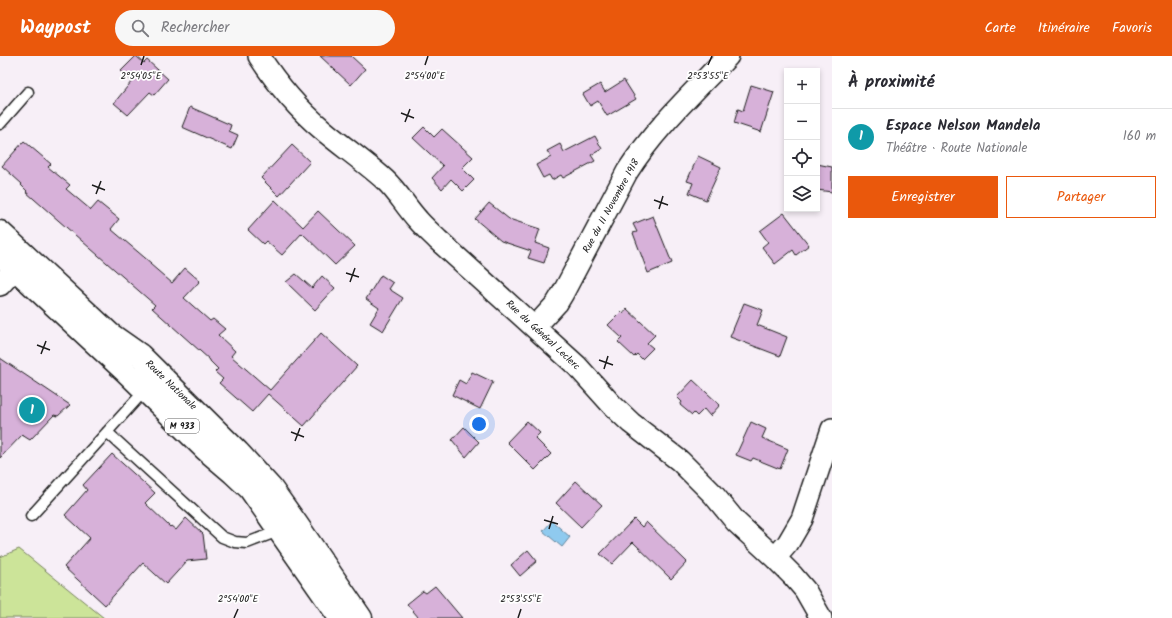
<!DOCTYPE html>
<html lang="fr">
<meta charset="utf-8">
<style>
:root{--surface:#fff;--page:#f7f7f7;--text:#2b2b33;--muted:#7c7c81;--line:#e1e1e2;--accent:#ea580c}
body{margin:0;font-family:Kalam,sans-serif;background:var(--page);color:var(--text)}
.controls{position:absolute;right:12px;top:12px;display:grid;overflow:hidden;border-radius:0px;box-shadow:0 2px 6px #0003}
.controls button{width:36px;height:36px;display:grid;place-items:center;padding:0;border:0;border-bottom:1px solid var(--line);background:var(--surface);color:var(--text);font:20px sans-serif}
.you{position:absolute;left:479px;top:368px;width:14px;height:14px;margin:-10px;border:3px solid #fff;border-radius:50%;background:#1a73e8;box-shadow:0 0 0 6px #1a73e833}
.badge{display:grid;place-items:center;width:26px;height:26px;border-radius:50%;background:var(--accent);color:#fff;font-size:13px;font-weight:700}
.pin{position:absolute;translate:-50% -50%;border:2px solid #fff;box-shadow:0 1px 4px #0006}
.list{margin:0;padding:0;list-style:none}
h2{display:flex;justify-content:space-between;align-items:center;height:52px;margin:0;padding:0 16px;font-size:17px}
h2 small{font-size:13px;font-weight:400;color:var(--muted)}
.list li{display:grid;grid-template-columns:26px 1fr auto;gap:12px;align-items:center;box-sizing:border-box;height:56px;padding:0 16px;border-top:1px solid var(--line)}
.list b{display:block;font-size:15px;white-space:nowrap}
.list p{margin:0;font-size:13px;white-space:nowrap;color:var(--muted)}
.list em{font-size:13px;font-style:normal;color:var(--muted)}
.actions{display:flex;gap:8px;padding:12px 16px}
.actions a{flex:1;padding:9px 0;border:1px solid var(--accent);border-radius:0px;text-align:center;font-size:14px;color:var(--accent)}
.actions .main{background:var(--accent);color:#fff}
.icon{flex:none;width:22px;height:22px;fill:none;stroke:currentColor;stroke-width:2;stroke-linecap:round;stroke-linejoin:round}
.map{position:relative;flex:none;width:832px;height:562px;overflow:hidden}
header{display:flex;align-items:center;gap:24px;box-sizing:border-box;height:56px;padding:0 20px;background:var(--accent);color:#fff}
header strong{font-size:19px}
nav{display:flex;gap:22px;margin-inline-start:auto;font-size:14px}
.search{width:280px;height:36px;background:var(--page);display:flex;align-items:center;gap:10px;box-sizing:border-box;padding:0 14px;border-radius:22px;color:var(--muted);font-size:15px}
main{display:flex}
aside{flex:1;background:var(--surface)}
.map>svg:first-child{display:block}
.green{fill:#cce499;stroke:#74805a}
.water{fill:#8fcaef;stroke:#61849b}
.building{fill:#d7b1d9;stroke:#1c1c1c}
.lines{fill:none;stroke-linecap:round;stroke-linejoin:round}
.lane-casing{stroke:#1c1c1c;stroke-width:13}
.street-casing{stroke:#1c1c1c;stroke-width:24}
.primary-casing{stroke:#1c1c1c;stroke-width:25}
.lane{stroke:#fff;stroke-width:10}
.street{stroke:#fff;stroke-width:21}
.primary{stroke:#fff;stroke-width:22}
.ticks{fill:none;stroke:#1c1c1c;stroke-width:1.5}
.labels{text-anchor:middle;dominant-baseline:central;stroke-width:3.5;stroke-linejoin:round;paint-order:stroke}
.shield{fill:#fff;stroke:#606060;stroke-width:1}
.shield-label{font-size:9px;font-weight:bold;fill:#1c1c1c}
.street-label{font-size:10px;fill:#1c1c1c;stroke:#fff}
.ticks-label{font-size:10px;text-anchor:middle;fill:#1c1c1c;stroke:#fff;stroke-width:3.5;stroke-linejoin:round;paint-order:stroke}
</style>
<header>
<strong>Waypost</strong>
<div class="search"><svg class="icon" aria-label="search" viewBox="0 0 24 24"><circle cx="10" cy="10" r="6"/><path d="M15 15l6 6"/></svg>Rechercher</div>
<nav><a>Carte</a><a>Itinéraire</a><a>Favoris</a></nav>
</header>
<main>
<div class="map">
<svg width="832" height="562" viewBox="0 0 832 562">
<rect width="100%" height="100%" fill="#f7eff7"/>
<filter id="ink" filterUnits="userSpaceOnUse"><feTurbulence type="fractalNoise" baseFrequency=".025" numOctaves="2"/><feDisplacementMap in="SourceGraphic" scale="8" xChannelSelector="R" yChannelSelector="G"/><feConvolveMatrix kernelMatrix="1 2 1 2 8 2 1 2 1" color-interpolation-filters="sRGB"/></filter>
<g filter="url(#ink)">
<path class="green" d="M19,493L104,562H0V501Z"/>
<path class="water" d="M552,465L570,481L562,491L543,475Z"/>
<path class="building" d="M136,0L144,7L147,4L168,23L154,39L150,36L128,59L114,47L132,25L121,15Z
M320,0H351L365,13L351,29Z
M624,24L636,43L607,60L598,45L590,50L583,38L600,28L605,36Z
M751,29L774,36L761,76L734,67L738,53L743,55Z
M190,51L231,69L229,75L238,79L232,93L182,71Z
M424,71L434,81L442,73L473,101L462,112L474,124L463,135L451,123L442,133L432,122L443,110L413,82Z
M595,80L602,93L591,99L595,105L563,122L561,119L552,124L549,119L543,122L536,109L551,101L547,95L560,88L564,96Z
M24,85L51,108L48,111L70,129L66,133L91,154L98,146L119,163L111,173L151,207L150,208L172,227L185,212L200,225L184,242L210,265L213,263L225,273L218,279L235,295L231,300L270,334L321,277L357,310L304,370L268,338L252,356L219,327L223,323L215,316L218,313L210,305V304L152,252L155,249L26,136L27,135L21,129L22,128L2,110Z
M292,89L310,106L279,140L261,122Z
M698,100L721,111L706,144L689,137L693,127L687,125Z
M817,108L832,111V136L817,134Z
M275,144L303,171L318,155L355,190L335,209L302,177L282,199L266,185L263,188L248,174Z
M489,147L509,163L540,173L535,187L549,192L544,207L528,202L531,195L501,185L475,163Z
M784,157L809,189L796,199L793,194L775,208L762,191L768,186L760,175Z
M653,160L672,207L648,217L633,177L637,176L633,168Z
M296,218L312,232L322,220L335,232L315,254L286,226Z
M381,219L393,227L389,233L403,242L383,275L370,267L379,252L366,243Z
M744,247L763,254L757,269L787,281L780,300L730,281Z
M627,253L655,279L647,287L653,292L642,303L637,298L634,301L618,286L622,282L608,269L621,256L623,258Z
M0,302L70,349L58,360L54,359L30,384L22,379L0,402Z
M472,316L493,326L480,353L452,339L459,324L466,328Z
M693,324L720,349L710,360L704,353L697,360L694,357L692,359L680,349L682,346L677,341Z
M527,365L540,377L535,382L551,398L535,414L507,386Z
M751,366L766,373L762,382L788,393L780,413L753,402L751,405L736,399Z
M464,371L479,386L466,401L452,384Z
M112,398L155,437L145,447L170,471L171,470L176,474L186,462L203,478L206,503L187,505L166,528L143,507L105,549L64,511L90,482L65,459L87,434L83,429Z
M576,425L602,449L581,471L556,447Z
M634,463L642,471L646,466L687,506L671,523L633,486L612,508L600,498Z
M528,494L537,505L520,520L511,509Z
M435,530L462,562H419L407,548L423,535L426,537Z"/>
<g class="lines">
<defs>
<path id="lane" d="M0,68L28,36
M107,376L222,481L235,486L247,487L281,474
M31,460L146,333"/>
<path id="street" d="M259,0C277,28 298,53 323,74C343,91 365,106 385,124C398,136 406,151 418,164C424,171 431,177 438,184L577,310L613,350L631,367L680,405L713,438L736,466L775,502L793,520L805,534L821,562
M0,229L26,200
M535,271L557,247L563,237L627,116C655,72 693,37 728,0
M775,502L788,487L802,463L832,373"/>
<path id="primary" d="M0,176L110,278L140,299L238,396L271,432L296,467L361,562
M0,199L125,315L206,394L233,417L250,433L340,562"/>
</defs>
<use href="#lane" class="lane-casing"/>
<use href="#street" class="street-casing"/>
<use href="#primary" class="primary-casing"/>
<use href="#lane" class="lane"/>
<use href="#street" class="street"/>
<use href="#primary" class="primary"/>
</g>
</g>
<path class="ticks" d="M141,9L144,0M425,9L428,0M708,9L712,0M401,57L414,62M405,66L410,53M92,129L105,134M96,138L101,125M654,144L668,149M659,153L663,140M346,217L359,221M350,226L355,212M37,289L50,294M41,298L46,285M599,304L613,309M604,313L608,300M291,376L304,381M295,385L300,372M544,464L558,468M549,473L553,460M234,562L238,553M518,562L521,553"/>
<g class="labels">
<rect class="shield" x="165" y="363" width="34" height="14" rx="3"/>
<g class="shield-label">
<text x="182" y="370">M 933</text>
</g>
<g class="street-label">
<text transform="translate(611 150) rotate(-61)">Rue du 11 Novembre 1918</text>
<text transform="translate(543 279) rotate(43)">Rue du Général Leclerc</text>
<text transform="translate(171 329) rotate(44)">Route Nationale</text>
</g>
</g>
<g class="ticks-label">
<text x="141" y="23">2°54'05"E</text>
<text x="425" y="23">2°54'00"E</text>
<text x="708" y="23">2°53'55"E</text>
<text x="238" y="546">2°54'00"E</text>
<text x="521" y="546">2°53'55"E</text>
</g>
</svg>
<div class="controls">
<button>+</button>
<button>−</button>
<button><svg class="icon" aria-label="locate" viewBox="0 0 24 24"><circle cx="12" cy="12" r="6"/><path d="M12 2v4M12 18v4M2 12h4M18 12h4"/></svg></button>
<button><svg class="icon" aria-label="layers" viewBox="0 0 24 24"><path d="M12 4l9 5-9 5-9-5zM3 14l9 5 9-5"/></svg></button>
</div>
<div class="you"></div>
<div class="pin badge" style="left:32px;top:354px;background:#0f9aa8">1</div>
</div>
<aside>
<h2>À proximité<small></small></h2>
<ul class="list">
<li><span class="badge" style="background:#0f9aa8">1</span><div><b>Espace Nelson Mandela</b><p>Théâtre · Route Nationale</p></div><em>160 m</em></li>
</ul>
<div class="actions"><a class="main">Enregistrer</a><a>Partager</a></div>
</aside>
</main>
